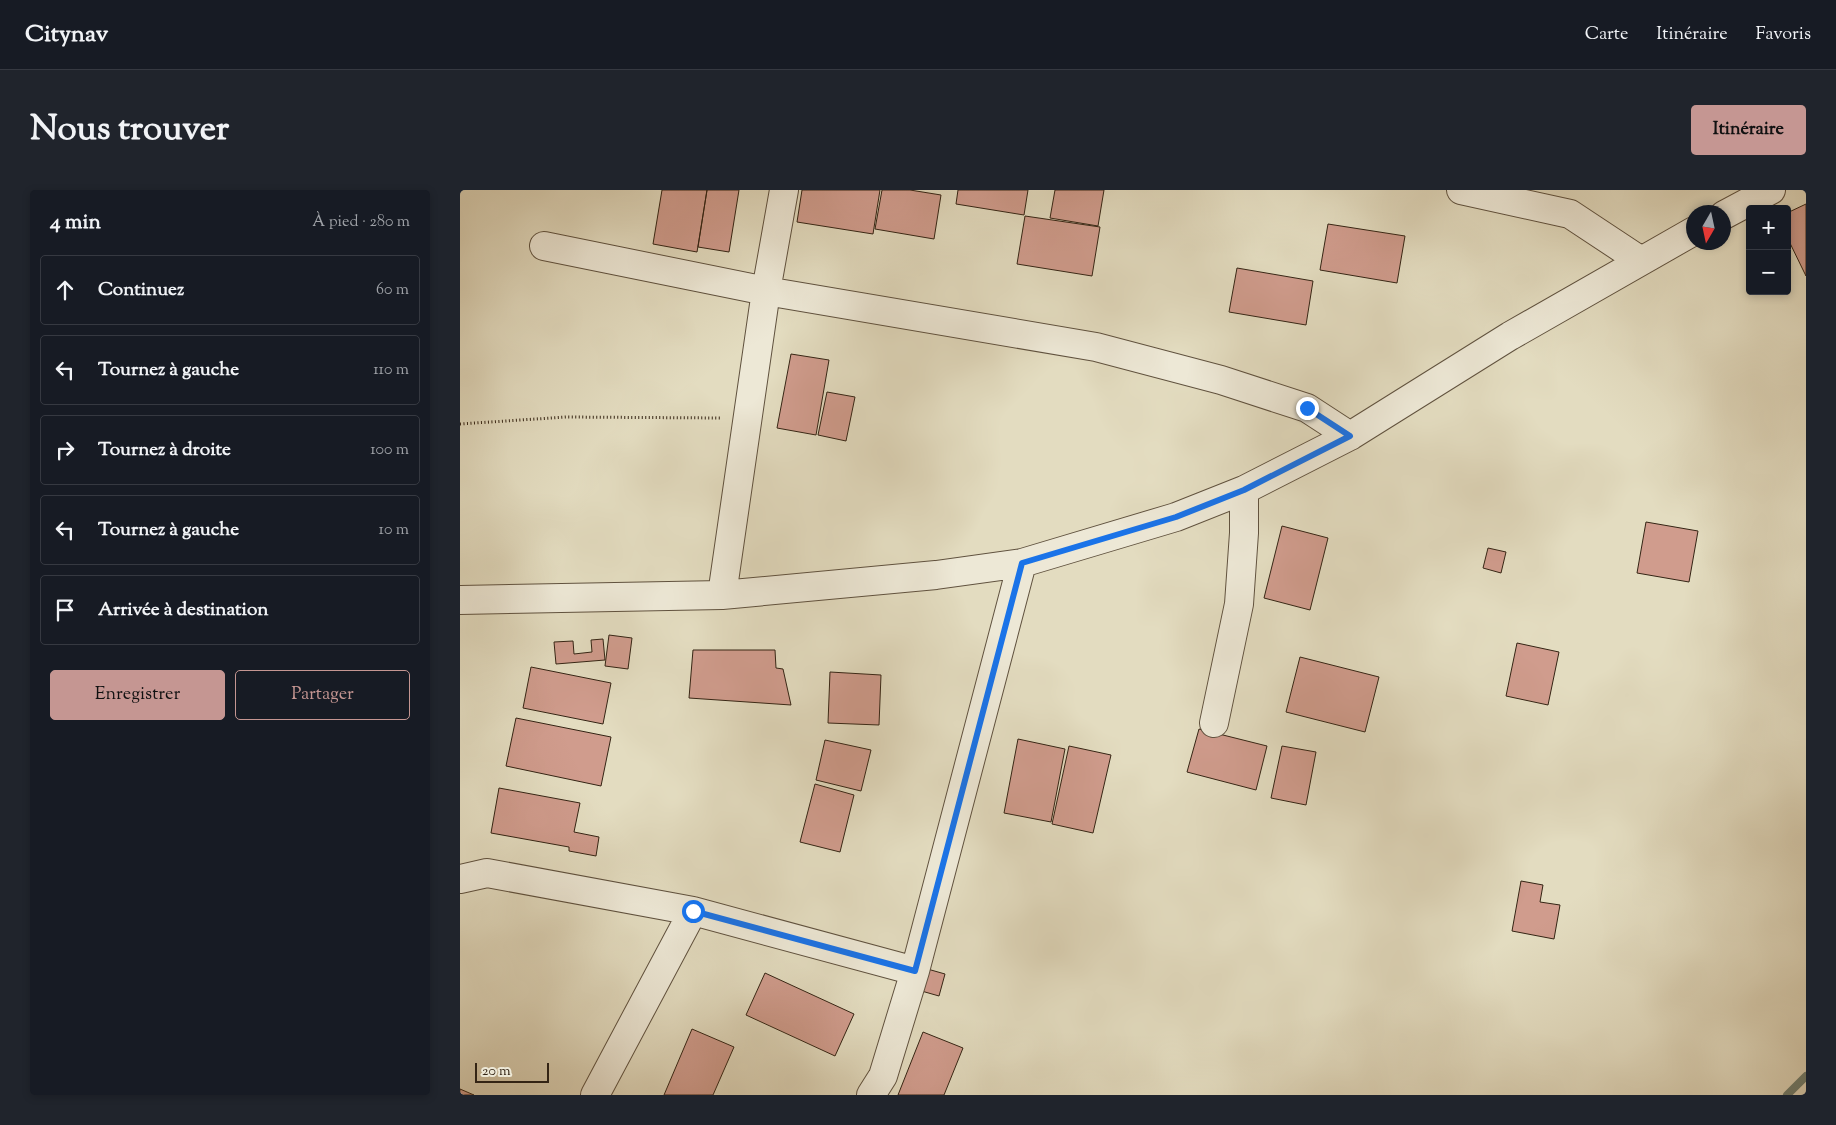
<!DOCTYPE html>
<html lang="fr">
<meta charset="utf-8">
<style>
:root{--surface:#171b24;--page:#20242c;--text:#f1f3f6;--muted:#9ea1a6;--line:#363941;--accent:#c59692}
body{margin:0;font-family:"Sorts Mill Goudy",serif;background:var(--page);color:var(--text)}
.controls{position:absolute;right:15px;top:15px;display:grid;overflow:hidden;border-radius:5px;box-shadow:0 2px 8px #0003}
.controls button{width:45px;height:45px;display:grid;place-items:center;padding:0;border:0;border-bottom:1px solid var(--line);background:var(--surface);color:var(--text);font:25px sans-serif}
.compass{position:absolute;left:1226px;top:15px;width:45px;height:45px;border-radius:50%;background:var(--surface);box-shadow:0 2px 8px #0003;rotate:189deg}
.scale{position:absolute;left:15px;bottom:12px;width:74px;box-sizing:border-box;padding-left:5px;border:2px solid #342414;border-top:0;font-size:14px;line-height:18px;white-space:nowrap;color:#342414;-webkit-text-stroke:4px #ede8d6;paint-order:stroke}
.stop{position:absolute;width:15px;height:15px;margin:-11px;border:4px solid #1a73e8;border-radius:50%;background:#fff}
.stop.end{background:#1a73e8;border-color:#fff;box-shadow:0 1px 5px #0008}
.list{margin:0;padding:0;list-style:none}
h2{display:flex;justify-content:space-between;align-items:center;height:65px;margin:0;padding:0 20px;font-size:21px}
h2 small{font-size:16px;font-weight:400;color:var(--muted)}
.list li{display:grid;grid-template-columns:32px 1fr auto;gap:15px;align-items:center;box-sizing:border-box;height:70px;margin:0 10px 10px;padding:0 10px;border:1px solid var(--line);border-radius:5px}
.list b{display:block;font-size:19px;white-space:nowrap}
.list em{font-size:16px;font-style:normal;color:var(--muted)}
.actions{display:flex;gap:10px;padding:15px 20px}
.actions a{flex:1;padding:11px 0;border:1px solid var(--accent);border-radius:5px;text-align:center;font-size:18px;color:var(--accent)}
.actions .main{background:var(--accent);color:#111}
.icon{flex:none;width:28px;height:28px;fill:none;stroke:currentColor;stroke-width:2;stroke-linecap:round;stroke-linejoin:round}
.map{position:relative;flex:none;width:1346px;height:905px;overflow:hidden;border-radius:5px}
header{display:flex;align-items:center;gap:30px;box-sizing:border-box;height:70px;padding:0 25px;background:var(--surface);border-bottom:1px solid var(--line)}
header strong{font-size:24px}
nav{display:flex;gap:28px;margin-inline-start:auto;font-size:18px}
.intro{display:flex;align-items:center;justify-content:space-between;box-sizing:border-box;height:120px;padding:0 30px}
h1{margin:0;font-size:35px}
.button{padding:12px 22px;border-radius:5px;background:var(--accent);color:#111;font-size:18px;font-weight:700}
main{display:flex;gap:30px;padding:0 30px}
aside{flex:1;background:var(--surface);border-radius:5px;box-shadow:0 2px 8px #0003}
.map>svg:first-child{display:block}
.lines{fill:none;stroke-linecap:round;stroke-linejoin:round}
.stream{stroke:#6e7f72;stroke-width:8}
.building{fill:#d09c8d;stroke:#342414}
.minor-casing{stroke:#60523f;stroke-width:30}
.path{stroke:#342414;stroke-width:3;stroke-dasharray:1 2.5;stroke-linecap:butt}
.minor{stroke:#ede8d6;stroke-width:28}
.route{stroke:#1a73e8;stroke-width:6}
</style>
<header>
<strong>Citynav</strong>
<nav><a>Carte</a><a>Itinéraire</a><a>Favoris</a></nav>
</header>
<div class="intro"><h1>Nous trouver</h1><a class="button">Itinéraire</a></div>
<main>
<aside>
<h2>4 min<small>À pied · 280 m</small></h2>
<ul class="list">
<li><svg class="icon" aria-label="ahead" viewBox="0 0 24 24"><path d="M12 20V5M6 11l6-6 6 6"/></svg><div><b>Continuez</b></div><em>60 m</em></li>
<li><svg class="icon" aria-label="left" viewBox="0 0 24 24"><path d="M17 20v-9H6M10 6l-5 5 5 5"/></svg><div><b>Tournez à gauche</b></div><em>110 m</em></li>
<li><svg class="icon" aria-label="right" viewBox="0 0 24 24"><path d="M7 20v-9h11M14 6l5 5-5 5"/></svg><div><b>Tournez à droite</b></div><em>100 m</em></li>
<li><svg class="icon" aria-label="left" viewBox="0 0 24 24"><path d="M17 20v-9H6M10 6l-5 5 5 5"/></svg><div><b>Tournez à gauche</b></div><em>10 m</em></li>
<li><svg class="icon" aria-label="arrive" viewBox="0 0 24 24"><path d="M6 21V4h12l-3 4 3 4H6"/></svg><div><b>Arrivée à destination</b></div></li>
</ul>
<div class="actions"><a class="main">Enregistrer</a><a>Partager</a></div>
</aside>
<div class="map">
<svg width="1346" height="905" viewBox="0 0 1346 905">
<rect width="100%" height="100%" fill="#e3dcc0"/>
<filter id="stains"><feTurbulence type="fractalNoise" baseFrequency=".004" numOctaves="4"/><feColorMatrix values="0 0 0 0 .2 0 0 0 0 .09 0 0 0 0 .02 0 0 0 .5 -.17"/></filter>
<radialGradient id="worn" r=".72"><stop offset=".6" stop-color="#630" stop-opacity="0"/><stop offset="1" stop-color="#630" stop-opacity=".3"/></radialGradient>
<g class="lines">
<path class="stream" d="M1327,905L1346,886"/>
</g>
<path class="building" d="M202,0H247L237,62L193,54Z
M247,0H279L269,62L238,57Z
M342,0H420L413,44L337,32Z
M422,0H450L481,5L474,49L415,39Z
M498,0H568L564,25L496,14Z
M595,0H644L638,36L590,28Z
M1346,14V86L1327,47V23Z
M565,26L640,37L632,86L557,74Z
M868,34L945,46L937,93L860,80Z
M777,78L853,91L846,135L769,122Z
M331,164L369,170L356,245L317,238Z
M367,202L395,207L386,251L358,245Z
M1186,332L1238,341L1229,392L1177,383Z
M822,336L868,348L850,420L804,408Z
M1028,358L1046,362L1041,383L1023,378Z
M149,445L172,448L168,479L145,476Z
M143,449L145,470L96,474L94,452L113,451L114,464L132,462L131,450Z
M1057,453L1099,462L1088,515L1046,506Z
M233,460H315L316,478L323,479L331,515L229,508Z
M840,467L919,487L905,542L826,522Z
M71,477L151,493L143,534L63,518Z
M370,482L421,485L419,535L368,533Z
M56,528L151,547L141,596L46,576Z
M739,539L807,556L796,600L727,582Z
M558,549L605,559L591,632L544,623Z
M365,550L411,560L401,601L356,590Z
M609,556L651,565L633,643L592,634Z
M822,556L856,562L846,615L811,608Z
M355,594L394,605L380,662L340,652Z
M39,598L120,613L114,642L139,647L136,666L109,661V657L31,643Z
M1061,691L1083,695L1080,712L1100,715L1094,749L1052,741Z
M464,778L485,784L479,806L458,800Z
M305,783L394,824L375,866L286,825Z
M232,839L274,857L253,905H204Z
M463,842L503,858L484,905H438Z
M0,899L14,905H0Z"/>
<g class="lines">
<defs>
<path id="minor" d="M1001,0L1110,24L1181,71
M1264,25L1311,0
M84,56L306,101L636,157L761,190L847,218L890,246
M262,405L306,101L324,0
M0,410L262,405L476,385L562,373L716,327L784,300L890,246L1050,146L1234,41
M754,533L779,414L784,343V300
M0,689L27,683L233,721L455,781
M135,905L233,721
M411,905L423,886L455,781L562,373"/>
</defs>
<use href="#minor" class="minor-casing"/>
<path class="path" d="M0,234L106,227L261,228"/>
<use href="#minor" class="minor"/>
</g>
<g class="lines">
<path class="route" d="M233,721L455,781L562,373L716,327L784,300L890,246L847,218"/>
</g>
<rect width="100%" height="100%" filter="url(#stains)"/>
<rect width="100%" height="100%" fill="url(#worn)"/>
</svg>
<div class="controls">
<button>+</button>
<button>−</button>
</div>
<svg class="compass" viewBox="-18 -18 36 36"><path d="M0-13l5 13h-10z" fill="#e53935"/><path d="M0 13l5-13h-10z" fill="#9ea1a6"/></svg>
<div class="scale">20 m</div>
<div class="stop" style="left:233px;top:721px"></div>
<div class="stop end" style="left:847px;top:218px"></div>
</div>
</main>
